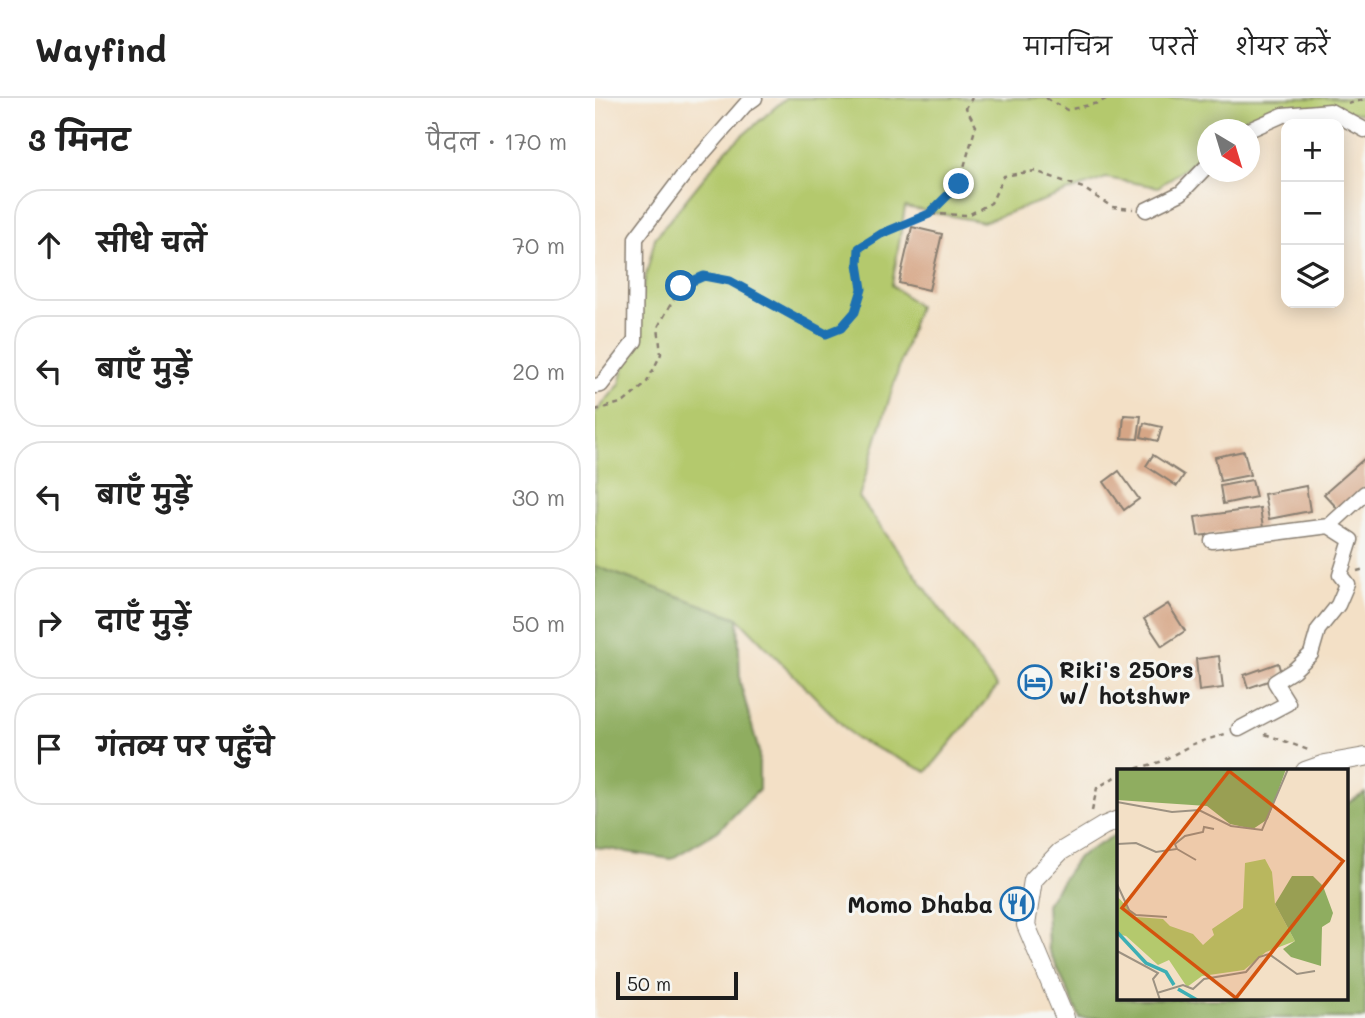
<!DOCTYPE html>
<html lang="hi">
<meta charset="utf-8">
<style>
:root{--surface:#fff;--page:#f2f2f2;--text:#222;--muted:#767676;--line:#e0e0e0}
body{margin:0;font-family:Mali,"Playpen Sans Deva",sans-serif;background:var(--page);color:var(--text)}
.controls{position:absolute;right:21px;top:21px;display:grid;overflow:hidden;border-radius:14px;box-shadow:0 4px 18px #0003}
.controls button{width:63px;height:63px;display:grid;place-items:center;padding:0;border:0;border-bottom:2px solid var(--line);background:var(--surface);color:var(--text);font:35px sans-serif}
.compass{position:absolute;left:602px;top:21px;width:63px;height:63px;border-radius:50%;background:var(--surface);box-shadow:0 4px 18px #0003;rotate:142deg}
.scale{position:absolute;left:21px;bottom:18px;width:122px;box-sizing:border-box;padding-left:7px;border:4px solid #1c1c1c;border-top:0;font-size:19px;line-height:24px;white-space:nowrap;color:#1c1c1c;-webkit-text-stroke:5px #f6f6f2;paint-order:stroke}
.stop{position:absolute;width:21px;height:21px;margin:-16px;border:5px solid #1f6fb2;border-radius:50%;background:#fff}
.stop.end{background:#1f6fb2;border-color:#fff;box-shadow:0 2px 7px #0008}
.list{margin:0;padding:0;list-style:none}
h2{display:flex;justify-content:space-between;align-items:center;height:91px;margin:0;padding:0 28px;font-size:30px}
h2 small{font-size:23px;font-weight:400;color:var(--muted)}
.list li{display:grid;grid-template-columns:46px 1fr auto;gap:21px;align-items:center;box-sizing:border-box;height:112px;margin:0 14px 14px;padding:0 14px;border:2px solid var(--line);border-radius:28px}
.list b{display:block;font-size:26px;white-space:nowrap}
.list em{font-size:23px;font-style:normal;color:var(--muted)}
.icon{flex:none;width:38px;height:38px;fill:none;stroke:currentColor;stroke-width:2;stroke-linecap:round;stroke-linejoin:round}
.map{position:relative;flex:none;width:770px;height:920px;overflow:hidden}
header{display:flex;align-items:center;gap:42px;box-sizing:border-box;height:98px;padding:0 35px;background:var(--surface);border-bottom:2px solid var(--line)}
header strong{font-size:33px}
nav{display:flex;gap:38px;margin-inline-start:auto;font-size:24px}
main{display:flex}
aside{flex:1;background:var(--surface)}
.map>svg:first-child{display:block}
.green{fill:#b4c96d;stroke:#687244;stroke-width:2}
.forest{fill:#8fad60;stroke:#56643e;stroke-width:2}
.building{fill:#d6a686}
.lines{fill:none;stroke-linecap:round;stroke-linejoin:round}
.minor-casing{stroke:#887e71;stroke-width:17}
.tertiary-casing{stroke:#887e71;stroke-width:20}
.path{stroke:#887e71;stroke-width:2.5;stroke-dasharray:5 5;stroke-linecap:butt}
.minor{stroke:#fff;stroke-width:14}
.tertiary{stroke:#fff;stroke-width:18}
.route{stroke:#1f6fb2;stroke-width:9}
.labels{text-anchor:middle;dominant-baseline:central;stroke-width:6;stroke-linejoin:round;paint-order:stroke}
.poi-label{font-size:23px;font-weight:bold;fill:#1c1c1c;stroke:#f6f6f2;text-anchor:start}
.inset-river{fill:none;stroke:#3dafb4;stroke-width:3.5}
.inset-road{fill:none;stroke:#9d9282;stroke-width:2}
.view{fill:#d4530e;fill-opacity:0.15;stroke:#d4530e;stroke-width:3.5}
.inset-edge{fill:none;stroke:#1c1c1c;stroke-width:3.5}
</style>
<header>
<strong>Wayfind</strong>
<nav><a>मानचित्र</a><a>परतें</a><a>शेयर करें</a></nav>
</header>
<main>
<aside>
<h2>3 मिनट<small>पैदल · 170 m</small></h2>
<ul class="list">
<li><svg class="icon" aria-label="ahead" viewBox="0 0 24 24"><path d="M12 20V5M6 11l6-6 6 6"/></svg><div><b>सीधे चलें</b></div><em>70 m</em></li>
<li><svg class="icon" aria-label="left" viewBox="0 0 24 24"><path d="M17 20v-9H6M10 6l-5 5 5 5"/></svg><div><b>बाएँ मुड़ें</b></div><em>20 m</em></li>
<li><svg class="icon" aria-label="left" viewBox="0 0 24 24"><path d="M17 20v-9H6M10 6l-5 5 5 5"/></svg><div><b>बाएँ मुड़ें</b></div><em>30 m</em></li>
<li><svg class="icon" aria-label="right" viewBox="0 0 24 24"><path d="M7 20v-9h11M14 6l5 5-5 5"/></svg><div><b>दाएँ मुड़ें</b></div><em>50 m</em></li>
<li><svg class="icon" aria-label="arrive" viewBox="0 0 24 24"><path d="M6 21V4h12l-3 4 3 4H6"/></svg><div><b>गंतव्य पर पहुँचे</b></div></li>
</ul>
</aside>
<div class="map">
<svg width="770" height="920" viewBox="0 0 770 920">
<rect width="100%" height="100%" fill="#f6f6f2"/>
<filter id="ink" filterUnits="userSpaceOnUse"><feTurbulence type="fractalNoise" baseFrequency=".0143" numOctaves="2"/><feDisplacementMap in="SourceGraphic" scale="14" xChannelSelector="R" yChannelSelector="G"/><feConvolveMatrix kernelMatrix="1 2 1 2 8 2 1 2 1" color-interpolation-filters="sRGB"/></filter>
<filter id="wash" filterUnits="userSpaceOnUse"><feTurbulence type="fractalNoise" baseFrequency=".00686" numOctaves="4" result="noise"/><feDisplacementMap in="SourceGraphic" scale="28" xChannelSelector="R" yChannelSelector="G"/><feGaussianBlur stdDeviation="1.57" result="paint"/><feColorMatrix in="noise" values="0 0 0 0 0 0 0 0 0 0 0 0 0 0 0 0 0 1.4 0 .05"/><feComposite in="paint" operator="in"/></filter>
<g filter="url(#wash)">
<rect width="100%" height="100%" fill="#f3e0c6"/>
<path class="green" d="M191,0H770V16L682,8L648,31L612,32V55L563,89L511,80L388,124L310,109L297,187L323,208L264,399L402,589L332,674L261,641L143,520L0,470V315L25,286L60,140L132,51Z"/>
<path class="forest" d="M0,468L143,520L145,584L164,654V692L123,733L76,761L0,749Z
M770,695V920H485L453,850L451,806L483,759L523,735V901H751V706Z"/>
<g id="blocks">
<path class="building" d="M317,129L347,136L334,192L304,185Z
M529,317L546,318L543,341L527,340Z
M549,325L567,329L563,343L546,339Z
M649,353L655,377L625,383L620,359Z
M558,357L589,377L582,388L551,368Z
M770,360V389L744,412L729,396Z
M524,373L544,401L529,412L509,384Z
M657,382L661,399L628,406L625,388Z
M711,388L715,413L674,421L669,396Z
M665,410L668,430L603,438L600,419Z
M573,506L590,533L567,548L549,521Z
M624,558L628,590L604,593L601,561Z
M683,565L687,578L653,590L649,577Z"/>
</g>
</g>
<g filter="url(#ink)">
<use href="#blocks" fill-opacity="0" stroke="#887e71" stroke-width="2"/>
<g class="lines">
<defs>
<path id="minor" d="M654,32L688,17L735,13L770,32
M551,112L586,95L612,68
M0,288L6,287L40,243L41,140L88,78L150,7L160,0
M617,443L734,428
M644,631L693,605L680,584L699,572L716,556L723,532L743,507L752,486L745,477L756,442L734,428L770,395"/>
<path id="tertiary" d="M710,673L730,666L770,659
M470,920L431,827L438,782L465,754L508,728L523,722"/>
</defs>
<use href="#minor" class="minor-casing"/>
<use href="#tertiary" class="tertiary-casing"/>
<path class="path" d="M451,0L472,12L503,5L513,0
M753,6L770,1
M335,115L364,86L381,28L371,10L377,0
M0,312L29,304L51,286L66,256L63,229L86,188L109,178L135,183L231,236L246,230L259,214L267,191L263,166L264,150L286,136L334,116L373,117L396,105L409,78L440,73L488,90L517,109L538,111
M762,473L770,471
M670,636L716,653
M532,673L565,664L598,646L630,636
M497,713L502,690L523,677"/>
<use href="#minor" class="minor"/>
<use href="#tertiary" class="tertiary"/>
</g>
</g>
<g class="lines" filter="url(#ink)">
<path class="route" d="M86,188L109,178L135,183L231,236L246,230L260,214L267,191L263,166L264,150L286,136L334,116L364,86"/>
</g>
<defs>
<symbol id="hotel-ring" viewBox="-11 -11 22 22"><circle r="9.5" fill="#f6f6f2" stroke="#1f6fb2" stroke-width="1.5"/><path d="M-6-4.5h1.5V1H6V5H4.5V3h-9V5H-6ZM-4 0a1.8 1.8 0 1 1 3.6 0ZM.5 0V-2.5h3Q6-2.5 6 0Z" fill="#1f6fb2"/></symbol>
<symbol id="restaurant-ring" viewBox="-11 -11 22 22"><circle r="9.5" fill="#f6f6f2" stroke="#1f6fb2" stroke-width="1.5"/><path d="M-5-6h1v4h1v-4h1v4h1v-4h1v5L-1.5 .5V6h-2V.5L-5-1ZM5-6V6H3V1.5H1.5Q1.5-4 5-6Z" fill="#1f6fb2"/></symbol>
</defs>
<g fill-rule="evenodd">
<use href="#hotel-ring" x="421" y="565" width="38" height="38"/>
<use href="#restaurant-ring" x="403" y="787" width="38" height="38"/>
</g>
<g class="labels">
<g class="poi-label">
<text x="464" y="571">Riki's 250rs<tspan x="464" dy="26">w/ hotshwr</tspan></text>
<text x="398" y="806" text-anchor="end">Momo Dhaba</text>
</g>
</g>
<g transform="translate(522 671)">
<rect width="231" height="231" fill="#f3e0c6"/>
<path d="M148,90L155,103L158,135L178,172L149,183L127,201L85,207L70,218L52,191L41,196L9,167L0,165V127L19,148L46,150L53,157L76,165L86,176L97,166L95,160L126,139L128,94Z" fill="#b4c96d"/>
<path d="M0,0H169L151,50L136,60L113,55L90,37L0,31ZM175,107H196L206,117L216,144L213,153L205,158L204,197L174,188L166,180L178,172L158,135Z" fill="#8fad60"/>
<path class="inset-river" d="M0,163L29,194L49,203L57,216M61,220L80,231"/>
<path class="inset-road" d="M0,33L55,43L82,41L114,57L145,61L171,0M0,75L19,74L39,83L60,80L58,75L68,67L86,63L87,58L97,60M60,80L79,91M0,115L12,141L19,146L50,148M0,182L41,204L36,210L43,231M40,224L66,216L76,220L87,210L129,203L142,188L152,185L180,205L198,202"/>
<path class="view" d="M112,2L226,92L119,229L5,139Z"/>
<rect width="231" height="231" class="inset-edge"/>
</g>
</svg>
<div class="controls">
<button>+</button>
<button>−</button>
<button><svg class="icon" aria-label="layers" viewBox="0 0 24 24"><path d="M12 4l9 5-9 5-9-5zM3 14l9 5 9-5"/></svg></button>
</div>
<svg class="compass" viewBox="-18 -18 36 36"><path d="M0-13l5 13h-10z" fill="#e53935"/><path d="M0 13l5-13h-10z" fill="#767676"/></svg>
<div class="scale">50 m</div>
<div class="stop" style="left:86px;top:188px"></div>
<div class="stop end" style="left:364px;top:86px"></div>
</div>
</main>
